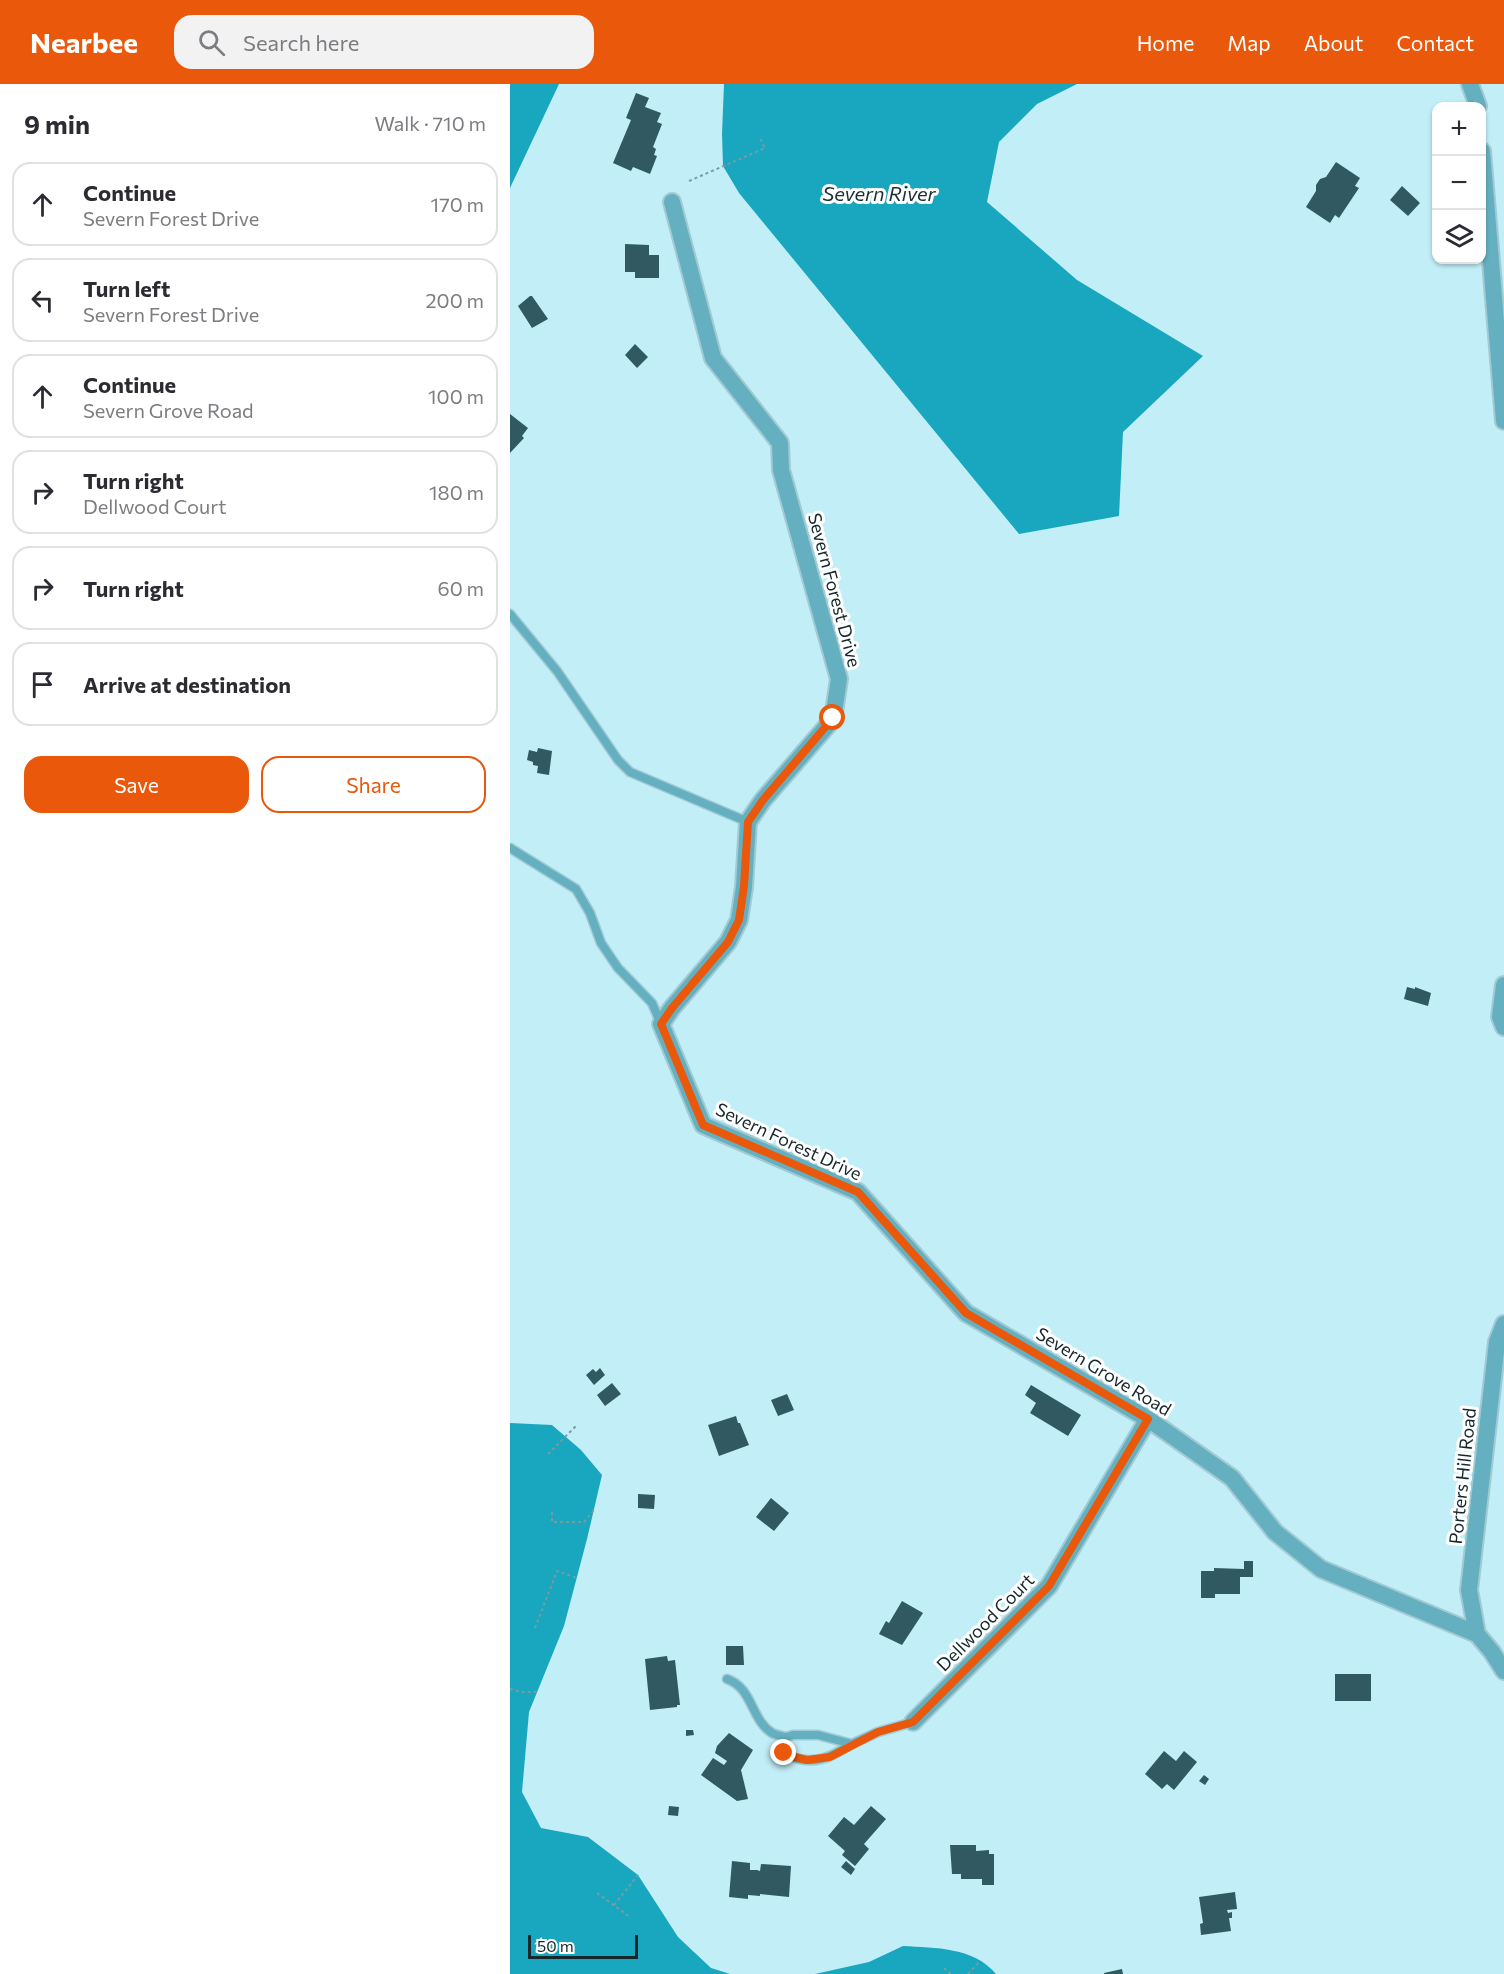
<!DOCTYPE html>
<meta charset="utf-8">
<style>
:root{--surface:#fff;--page:#f2f2f3;--text:#2b2b33;--muted:#7c7c81;--line:#e1e1e2;--accent:#ea580c}
body{margin:0;font-family:Commissioner,sans-serif;background:var(--page);color:var(--text)}
.controls{position:absolute;right:18px;top:18px;display:grid;overflow:hidden;border-radius:12px;box-shadow:0 2px 4px #0004}
.controls button{width:54px;height:54px;display:grid;place-items:center;padding:0;border:0;border-bottom:2px solid var(--line);background:var(--surface);color:var(--text);font:30px sans-serif}
.scale{position:absolute;left:18px;bottom:15px;width:110px;box-sizing:border-box;padding-left:6px;border:3px solid #15272a;border-top:0;font-size:16px;line-height:21px;white-space:nowrap;color:#15272a;-webkit-text-stroke:4px #fff;paint-order:stroke}
.stop{position:absolute;width:18px;height:18px;margin:-14px;border:4px solid #ea580c;border-radius:50%;background:#fff}
.stop.end{background:#ea580c;border-color:#fff;box-shadow:0 2px 6px #0008}
.list{margin:0;padding:0;list-style:none}
h2{display:flex;justify-content:space-between;align-items:center;height:78px;margin:0;padding:0 24px;font-size:26px}
h2 small{font-size:20px;font-weight:400;color:var(--muted)}
.list li{display:grid;grid-template-columns:39px 1fr auto;gap:18px;align-items:center;box-sizing:border-box;height:84px;margin:0 12px 12px;padding:0 12px;border:2px solid var(--line);border-radius:18px}
.list b{display:block;font-size:22px;white-space:nowrap}
.list p{margin:0;font-size:20px;white-space:nowrap;color:var(--muted)}
.list em{font-size:20px;font-style:normal;color:var(--muted)}
.actions{display:flex;gap:12px;padding:18px 24px}
.actions a{flex:1;padding:14px 0;border:2px solid var(--accent);border-radius:18px;text-align:center;font-size:21px;color:var(--accent)}
.actions .main{background:var(--accent);color:#fff}
.icon{flex:none;width:33px;height:33px;fill:none;stroke:currentColor;stroke-width:2;stroke-linecap:round;stroke-linejoin:round}
.map{position:relative;flex:none;width:994px;height:1890px;overflow:hidden}
header{display:flex;align-items:center;gap:36px;box-sizing:border-box;height:84px;padding:0 30px;background:var(--accent);color:#fff}
header strong{font-size:28px}
nav{display:flex;gap:33px;margin-inline-start:auto;font-size:21px}
.search{width:420px;height:54px;background:var(--page);display:flex;align-items:center;gap:15px;box-sizing:border-box;padding:0 21px;border-radius:18px;color:var(--muted);font-size:22px}
main{display:flex}
aside{flex:1;background:var(--surface)}
.map>svg:first-child{display:block}
.water{fill:#18a7bf}
.building{fill:#305961}
.lines{fill:none;stroke-linecap:round;stroke-linejoin:round}
.service-casing{stroke:#a3cad3;stroke-width:11}
.minor-casing{stroke:#a3cad3;stroke-width:20}
.path{stroke:#799ba2;stroke-width:2;stroke-dasharray:3 3;stroke-linecap:butt}
.service{stroke:#65b0c0;stroke-width:8}
.minor{stroke:#65b0c0;stroke-width:16}
.route{stroke:#ea580c;stroke-width:8}
.labels{text-anchor:middle;dominant-baseline:central;stroke-width:6;stroke-linejoin:round;paint-order:stroke}
.street-label{font-size:18px;fill:#15272a;stroke:#fff}
.water-label{font-size:20px;font-style:italic;fill:#192f34;stroke:#fff}
</style>
<header>
<strong>Nearbee</strong>
<div class="search"><svg class="icon" aria-label="search" viewBox="0 0 24 24"><circle cx="10" cy="10" r="6"/><path d="M15 15l6 6"/></svg>Search here</div>
<nav><a>Home</a><a>Map</a><a>About</a><a>Contact</a></nav>
</header>
<main>
<aside>
<h2>9 min<small>Walk · 710 m</small></h2>
<ul class="list">
<li><svg class="icon" aria-label="ahead" viewBox="0 0 24 24"><path d="M12 20V5M6 11l6-6 6 6"/></svg><div><b>Continue</b><p>Severn Forest Drive</p></div><em>170 m</em></li>
<li><svg class="icon" aria-label="left" viewBox="0 0 24 24"><path d="M17 20v-9H6M10 6l-5 5 5 5"/></svg><div><b>Turn left</b><p>Severn Forest Drive</p></div><em>200 m</em></li>
<li><svg class="icon" aria-label="ahead" viewBox="0 0 24 24"><path d="M12 20V5M6 11l6-6 6 6"/></svg><div><b>Continue</b><p>Severn Grove Road</p></div><em>100 m</em></li>
<li><svg class="icon" aria-label="right" viewBox="0 0 24 24"><path d="M7 20v-9h11M14 6l5 5-5 5"/></svg><div><b>Turn right</b><p>Dellwood Court</p></div><em>180 m</em></li>
<li><svg class="icon" aria-label="right" viewBox="0 0 24 24"><path d="M7 20v-9h11M14 6l5 5-5 5"/></svg><div><b>Turn right</b></div><em>60 m</em></li>
<li><svg class="icon" aria-label="arrive" viewBox="0 0 24 24"><path d="M6 21V4h12l-3 4 3 4H6"/></svg><div><b>Arrive at destination</b></div></li>
</ul>
<div class="actions"><a class="main">Save</a><a>Share</a></div>
</aside>
<div class="map">
<svg width="994" height="1890" viewBox="0 0 994 1890">
<rect width="100%" height="100%" fill="#c2eef8"/>
<path class="water" d="M0,0H49L0,104Z
M214,0H567L527,20L489,58L477,118L567,196L693,272L613,348L609,432L509,450L229,109L213,82L212,50Z
M0,1339L42,1341L71,1366L92,1391L77,1455L54,1542L19,1628L12,1708L31,1744L78,1753L128,1791L168,1853L201,1884L220,1890H0Z
M393,1862C425,1864 464,1863 486,1890H305L359,1878Z"/>
<path class="building" d="M126,9L139,14L135,23L151,29L147,38L152,40L143,63L146,65L144,71L147,72L140,90L123,83L121,87L103,79L121,36L116,34Z
M826,78L850,94L845,102L849,104L829,134L825,131L820,139L796,123L806,107V101L810,95L816,93Z
M892,102L910,119L898,132L880,116Z
M115,160L139,161V171H149V194H125V188H115Z
M20,212H22L38,235L22,244L8,222Z
M125,260L138,273L127,284L115,271Z
M0,330L18,344L12,352L14,354L0,369Z
M28,664L42,667L39,691L27,689L28,682L23,681V678L17,676L19,666L27,668Z
M897,903L905,905V903L921,909L918,922L894,915Z
M90,1284L95,1291L84,1301L76,1291L83,1285L86,1288Z
M102,1299L111,1310L95,1322L87,1311Z
M521,1301L571,1331L558,1352L520,1329L526,1319L515,1311Z
M277,1310L284,1326L268,1332L261,1316Z
M226,1332L228,1339H230L239,1361L209,1372L198,1341Z
M128,1410L145,1411L144,1425L128,1424Z
M261,1414L279,1429L264,1447L246,1433Z
M734,1477H743V1493H730V1510H705V1514H691V1487H704V1484L734,1485Z
M392,1517L413,1529L392,1561L369,1550L376,1537L379,1539Z
M216,1562H233L234,1581H216Z
M157,1572L158,1577L165,1576L170,1621H167V1623L140,1626L135,1575Z
M825,1590H861V1617H825Z
M176,1646H183L184,1651L176,1652Z
M219,1649L243,1666L231,1686L238,1715L227,1717L191,1691L203,1674L214,1681L217,1677L205,1669L207,1662Z
M654,1667L666,1677L674,1667L687,1678L664,1706L657,1700L652,1705L635,1690Z
M694,1691L699,1695L695,1701L689,1697Z
M159,1722L169,1723L168,1732L158,1731Z
M361,1722L376,1735L354,1760L359,1765L345,1782L332,1771L335,1767L318,1752L334,1733L344,1741Z
M440,1761H466V1767L479,1766V1770H484V1801H472V1795H451V1790H442Z
M222,1777L240,1779V1786H247L250,1787L251,1780L281,1782L279,1813L250,1810V1812L238,1811V1815L219,1813Z
M336,1777L345,1785L341,1791L331,1783Z
M725,1808L727,1825L717,1826L718,1829L722,1828V1834H719L721,1847L691,1851L690,1840L693,1839L689,1813Z
M612,1885L613,1890H594V1889Z"/>
<g class="lines">
<defs>
<path id="service" d="M0,530L47,587L108,676L120,688L238,738
M0,764L66,805L80,829L91,859L108,884L142,919L151,940
M217,1595C243,1604 241,1636 262,1649C266,1651 272,1652 276,1653
M342,1660C336,1663 329,1668 322,1671C306,1679 278,1679 272,1661L276,1653L283,1651H308L342,1660L368,1648L403,1638"/>
<path id="minor" d="M960,0L968,22
M972,67L994,337
M162,118L203,274L270,359L271,386L329,595L323,635L253,716L238,738L234,803L229,836L218,858L162,924L151,940L193,1041L348,1108L456,1229L638,1335L722,1394L765,1448L811,1485L967,1550L982,1568L994,1587
M994,901L990,933L994,943
M967,1550L959,1506L987,1258L994,1240
M403,1638L539,1502L638,1335"/>
</defs>
<use href="#service" class="service-casing"/>
<use href="#minor" class="minor-casing"/>
<path class="path" d="M179,97L255,64L250,54
M38,1370L66,1342
M42,1428V1438H74L84,1426
M25,1544L47,1487L67,1494
M0,1605L11,1608H27
M87,1809L120,1833
M104,1821L128,1791
M434,1884L441,1890
M458,1890L470,1877"/>
<use href="#service" class="service"/>
<use href="#minor" class="minor"/>
</g>
<g class="lines">
<path class="route" d="M274,1669L280,1672L297,1676L320,1673L368,1648L403,1638L539,1502L638,1335L456,1229L348,1108L193,1041L151,940L162,924L218,858L229,836L234,802L238,738L253,716L323,634"/>
</g>
<g class="labels">
<g class="street-label">
<text transform="translate(325 506) rotate(75)">Severn Forest Drive</text>
<text transform="translate(279 1057) rotate(25)">Severn Forest Drive</text>
<text transform="translate(594 1287) rotate(31)">Severn Grove Road</text>
<text transform="translate(952 1392) rotate(-84)">Porters Hill Road</text>
<text transform="translate(475 1538) rotate(-45)">Dellwood Court</text>
</g>
<g class="water-label">
<text x="369" y="109">Severn River</text>
</g>
</g>
</svg>
<div class="controls">
<button>+</button>
<button>−</button>
<button><svg class="icon" aria-label="layers" viewBox="0 0 24 24"><path d="M12 4l9 5-9 5-9-5zM3 14l9 5 9-5"/></svg></button>
</div>
<div class="scale">50 m</div>
<div class="stop" style="left:323px;top:634px"></div>
<div class="stop end" style="left:274px;top:1669px"></div>
</div>
</main>
